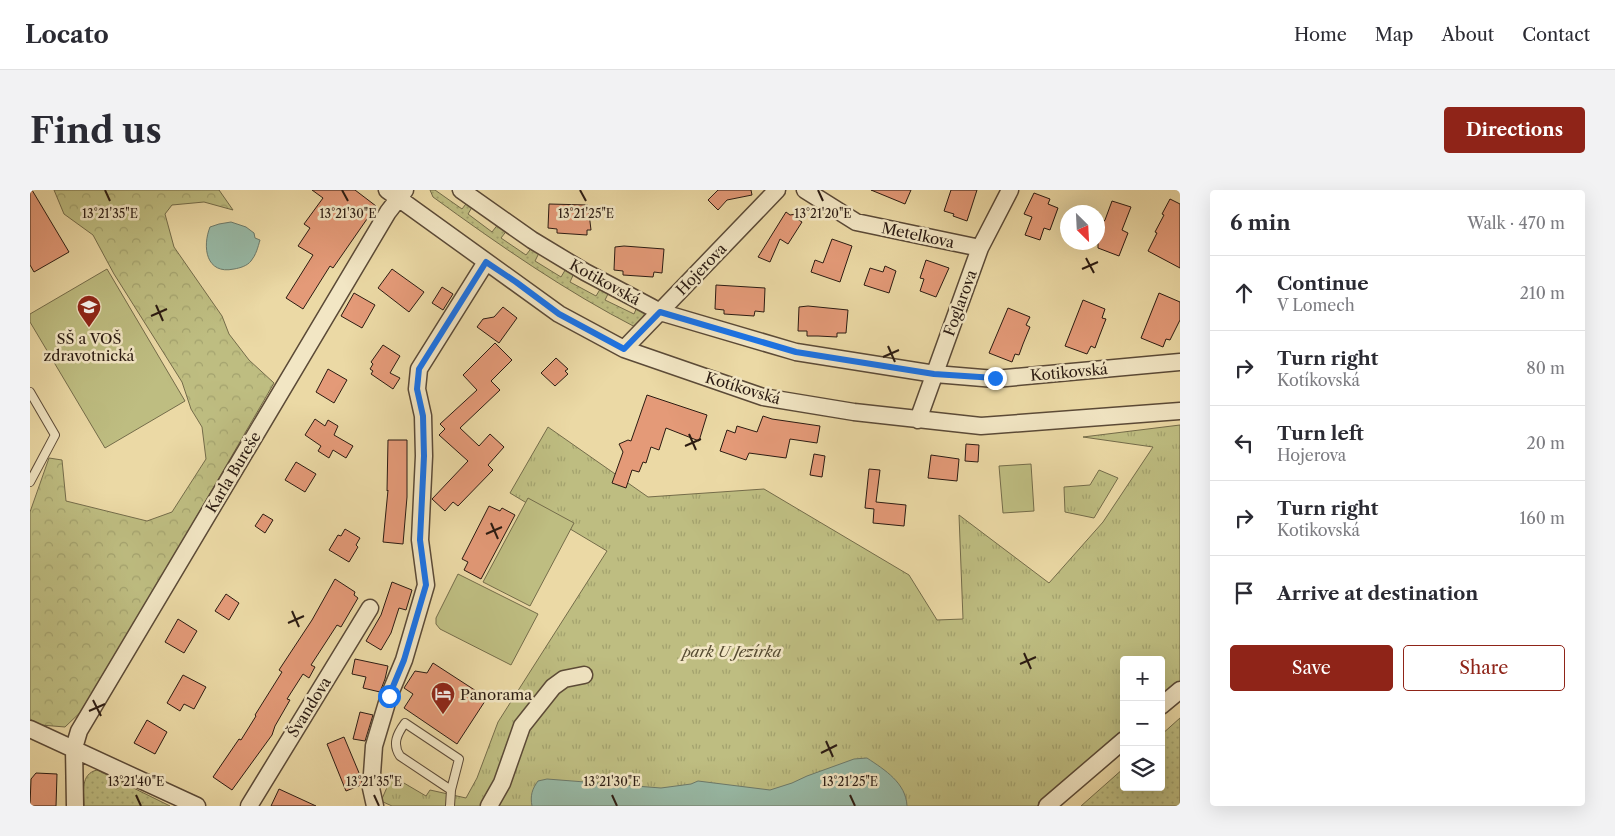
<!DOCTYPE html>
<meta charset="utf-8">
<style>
:root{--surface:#fff;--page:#f2f2f3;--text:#2b2b33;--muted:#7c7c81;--line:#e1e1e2;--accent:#8f2418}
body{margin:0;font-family:"Libre Caslon Text",serif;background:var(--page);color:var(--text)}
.controls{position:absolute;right:15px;bottom:15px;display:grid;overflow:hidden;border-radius:5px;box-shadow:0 5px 20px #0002}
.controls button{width:45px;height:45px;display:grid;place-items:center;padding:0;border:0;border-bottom:1px solid var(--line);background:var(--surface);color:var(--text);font:25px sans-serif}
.compass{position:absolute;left:1030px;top:15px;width:45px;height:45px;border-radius:50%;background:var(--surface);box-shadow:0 5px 20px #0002;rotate:156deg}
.stop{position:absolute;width:15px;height:15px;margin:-11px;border:4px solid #1a73e8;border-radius:50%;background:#fff}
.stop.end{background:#1a73e8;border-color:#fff;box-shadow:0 1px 5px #0008}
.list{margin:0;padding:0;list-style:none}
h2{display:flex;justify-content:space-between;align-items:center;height:65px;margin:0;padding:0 20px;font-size:21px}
h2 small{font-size:16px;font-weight:400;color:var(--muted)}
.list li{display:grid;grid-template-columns:32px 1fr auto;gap:15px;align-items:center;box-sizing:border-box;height:75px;padding:0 20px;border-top:1px solid var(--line)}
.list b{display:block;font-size:19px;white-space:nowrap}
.list p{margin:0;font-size:16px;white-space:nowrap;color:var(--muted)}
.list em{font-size:16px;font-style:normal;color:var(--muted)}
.actions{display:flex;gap:10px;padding:15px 20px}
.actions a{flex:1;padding:11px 0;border:1px solid var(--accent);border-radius:5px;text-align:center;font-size:18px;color:var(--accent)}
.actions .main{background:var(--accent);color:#fff}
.icon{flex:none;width:28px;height:28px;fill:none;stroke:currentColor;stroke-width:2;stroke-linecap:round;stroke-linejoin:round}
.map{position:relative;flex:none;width:1150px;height:616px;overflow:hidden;border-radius:5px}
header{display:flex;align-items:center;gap:30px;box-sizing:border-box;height:70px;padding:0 25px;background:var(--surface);border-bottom:1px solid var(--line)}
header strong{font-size:24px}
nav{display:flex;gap:28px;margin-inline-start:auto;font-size:18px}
.intro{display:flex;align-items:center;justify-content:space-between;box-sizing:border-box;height:120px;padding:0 30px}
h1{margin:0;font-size:35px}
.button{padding:12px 22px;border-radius:5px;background:var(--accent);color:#fff;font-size:18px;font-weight:700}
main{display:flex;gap:30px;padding:0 30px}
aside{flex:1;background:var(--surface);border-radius:5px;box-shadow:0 5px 20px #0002}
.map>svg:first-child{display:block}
.grass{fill:url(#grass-dots);stroke:#746c4a}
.forest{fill:url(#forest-crowns);stroke:#746c4a}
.park{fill:url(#park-tufts);stroke:#746c4a}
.pitch{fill:#bebd81;stroke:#746c4a}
.water{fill:#98baa7;stroke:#6c7a6b}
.building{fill:#e49a78;stroke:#2b1b12}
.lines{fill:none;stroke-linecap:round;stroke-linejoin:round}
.service-casing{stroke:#5b4a37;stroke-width:10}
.minor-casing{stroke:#5b4a37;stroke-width:19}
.service{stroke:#f2e6c4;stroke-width:8}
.minor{stroke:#f2e6c4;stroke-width:16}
.route{stroke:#1a73e8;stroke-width:6}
.ticks{fill:none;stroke:#2b1b12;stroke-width:2}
.labels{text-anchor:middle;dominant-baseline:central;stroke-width:5;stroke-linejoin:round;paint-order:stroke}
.street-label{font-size:15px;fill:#2b1b12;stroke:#f2e6c4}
.poi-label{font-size:15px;fill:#2b1b12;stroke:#f2e6c4}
.park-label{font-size:15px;font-style:italic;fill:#574c33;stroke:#f2e6c4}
.ticks-label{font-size:12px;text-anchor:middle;fill:#2b1b12;stroke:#f2e6c4;stroke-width:5;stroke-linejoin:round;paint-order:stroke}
</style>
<header>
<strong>Locato</strong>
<nav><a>Home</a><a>Map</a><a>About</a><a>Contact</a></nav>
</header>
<div class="intro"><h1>Find us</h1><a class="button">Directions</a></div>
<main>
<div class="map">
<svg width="1150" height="616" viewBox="0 0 1150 616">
<defs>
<pattern id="grass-dots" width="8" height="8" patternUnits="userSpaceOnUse" patternTransform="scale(1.25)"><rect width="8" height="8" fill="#bebd81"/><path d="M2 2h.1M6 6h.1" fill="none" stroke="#a3a26e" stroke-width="1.8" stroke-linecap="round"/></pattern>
<pattern id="forest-crowns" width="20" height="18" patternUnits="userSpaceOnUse" patternTransform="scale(1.25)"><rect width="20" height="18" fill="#bebd81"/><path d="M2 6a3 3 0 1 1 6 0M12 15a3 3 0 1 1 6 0" fill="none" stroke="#a3a26e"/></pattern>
<pattern id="park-tufts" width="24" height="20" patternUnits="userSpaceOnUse" patternTransform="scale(1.25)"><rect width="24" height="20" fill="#bebd81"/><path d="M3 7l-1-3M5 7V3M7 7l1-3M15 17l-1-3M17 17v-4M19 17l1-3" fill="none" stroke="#a3a26e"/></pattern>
</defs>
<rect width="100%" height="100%" fill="#ebd9a5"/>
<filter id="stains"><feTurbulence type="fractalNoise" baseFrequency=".004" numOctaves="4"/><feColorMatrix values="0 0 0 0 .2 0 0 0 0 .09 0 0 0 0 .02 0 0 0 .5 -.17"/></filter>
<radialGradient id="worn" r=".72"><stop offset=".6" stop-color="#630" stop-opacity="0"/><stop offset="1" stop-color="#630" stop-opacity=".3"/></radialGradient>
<path class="grass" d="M400,0H405L432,19L439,10L444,14L438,24L462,42L469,33L478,39L471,48L496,65L503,56L510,61L505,71L531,87L537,77L545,81L540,92L566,106L572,96L580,100L575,110L604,124L607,117L616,121L607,138C535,101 469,55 403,7Z
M1150,528V616H1051L1094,578V597H1131V545Z
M67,580L140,616H54C54,602 50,584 67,580Z"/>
<path class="forest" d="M24,0H189L203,20L174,12L142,15L135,24L144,57L192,126L199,144L219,170L244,193L57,516L35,537L11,535L0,529V322L19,268L32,270L36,311L117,331L142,322L176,269L172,237L161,219L152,192L84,84L63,45L34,24Z"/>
<path class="park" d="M1150,235V492L1131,508V470H1094V541L1007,616H362L351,611L362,586L396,606L400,600L436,608L447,588L468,532L577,361L480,303L518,237L618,307L734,299L879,385L907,430L933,429L929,325L1019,393L1073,332L1123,257L1053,247Z
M1069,280L1088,288L1064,328L1035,322L1034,297L1060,295Z"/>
<path class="pitch" d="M77,79L155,211L75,258L0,132V124Z
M1001,274L1004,321L973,323L969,276Z
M498,308L544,333L500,416L453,392Z
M428,384L508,424L481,475L410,439L406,434V428Z"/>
<path class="water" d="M201,32L216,37L224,43L225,48L230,50C228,57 226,65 221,71C217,76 210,78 204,79C176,85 172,57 180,37L189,34Z
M837,568C855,580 876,593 877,616H502C500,606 502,599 508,591L517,589L631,598L661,594L668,591L740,600L762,593L777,586L824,569Z"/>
<path class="building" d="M0,0H2L39,62L4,82L0,75Z
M282,0H325L346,16L303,78L300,76L273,119L256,108L283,65L268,56L280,38L274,34L293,8Z
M688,0H721L722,5L697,10L688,20L678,10Z
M841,0H881L875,14Z
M921,0H947L937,31L923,26L924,24L914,21Z
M1004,3L1020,9L1018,14L1028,18L1020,40L1014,38L1010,50L995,45L1002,27L994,24Z
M1140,9L1150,14V78L1118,61L1127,43L1125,42L1134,25L1132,24Z
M1082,11L1101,17L1092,40L1098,43L1089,66L1068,58V38L1075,30Z
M519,14L558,15L561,40H557V45L527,43V39L518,38Z
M756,22L760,25L766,24L767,29L772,32L758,54L750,49L740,72L728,67Z
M802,49L822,56L810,92L781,82L785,70L793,73Z
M594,56L634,59L632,83L624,82L623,87L593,85V81L584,80L585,57Z
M896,70L919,78L906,107L890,101L894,89L890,88Z
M855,76L866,81L859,103L834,95L840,78L853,82Z
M362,79L394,102L379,122L348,98Z
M686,95L735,98L734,122L725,121L724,126L694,124V120L685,119Z
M412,97L423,104L413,120L402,113Z
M324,103L345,115L332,138L311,126Z
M1129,103L1150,112V130L1140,150L1136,149L1133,157L1111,148Z
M1053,110L1075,119L1072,128L1076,129L1069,147L1065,158L1061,156L1057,164L1035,156Z
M778,116L818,120L816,143H807V147L788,146H777V141H768L769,117Z
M473,117L487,128L469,153L447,137L453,129L464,127Z
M978,118L1000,127L996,135L1000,137L993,154L989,165L985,164L982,172L959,163Z
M465,153L482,170L461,191L470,200L430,238L449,256L460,244L474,257L458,275L463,280L428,316L423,312L415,321L402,309L438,271L409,245L415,239L410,234L447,200L433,185Z
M353,155L370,166L360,183L370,188L363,199L341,184L343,181L340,179L343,174L341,172Z
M526,168L538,179L535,181L538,184L525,196L511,183Z
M298,179L317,190L304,213L286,202Z
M617,205L677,225L669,251L636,238L629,260L621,257L616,273L613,272L609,282L602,280L596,298L582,293L593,262L589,254L598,250L601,251Z
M733,226L742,229L790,236L787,253L760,249L756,268L719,263L716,270L690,261L697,240L705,243L707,236L727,242Z
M285,229L295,236L298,230L308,236L304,245L323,256L316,268L303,260L299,268L288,261L291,256L275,245Z
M358,250H377V307L373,354L353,352L358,300L357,301Z
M936,254L949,255L948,272L935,271Z
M784,264L795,266L792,287L780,285Z
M901,265L929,269L927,291L898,288Z
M266,272L286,284L275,302L255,290Z
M839,279L850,280L846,312L876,315L874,336L843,333L844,319L835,318Z
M459,316L470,321L472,318L485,325L451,389L434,380L438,372L432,369Z
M233,324L243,330L235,343L225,336Z
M315,339L330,348L326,355L328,357L319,372L299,360L308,345L311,346Z
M305,389L325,402L324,405L328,408L311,437L307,435L281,475L285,477L279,488L273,484L257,509L260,510L245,536L242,545L202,600L183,587L209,549L211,550L226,526L225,525L252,482L249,480L282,430Z
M362,392L382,400L376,420L369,418L361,443L351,460L336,451L351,425Z
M196,404L209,413L199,430L185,421Z
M148,429L167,441L154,463L135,452Z
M325,469L358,476L355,489L350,502L333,498L336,487L322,484Z
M403,473L457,508L427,554L374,518L383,504L374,498L385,481L397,483Z
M153,485L176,497L164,519L154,514L150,521L137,513Z
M330,522L343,525L335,551L323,549Z
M117,530L137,542L125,564L104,553Z
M314,547L332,590L331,595L316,601L297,554Z
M6,583L27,584L26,616H0L1,589Z
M249,599L286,616H241Z"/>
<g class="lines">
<defs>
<path id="service" d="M0,202L25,245L0,292
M420,616L421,600L429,569L375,533C367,544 362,554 370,566L421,600"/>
<path id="minor" d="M357,0L529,124L594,159L733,207L824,222L951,236L1150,221
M431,0L502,50L555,82L621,117L630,122L766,162L905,184L965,189L1150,172
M775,0L826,32L950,58
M594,159L747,0
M888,230L950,58L980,0
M1131,516L1150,500
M0,539L167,616
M45,616L44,558L49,541L358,22L375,0
M219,616L340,418
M345,616L341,598L344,556L359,506L374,470L396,395L390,350L394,266L393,226L387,199L389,179L456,72
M459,616L472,593L492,536L523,497L534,489L554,485
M1017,616L1094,550"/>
</defs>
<use href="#service" class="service-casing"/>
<use href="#minor" class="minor-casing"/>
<use href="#service" class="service"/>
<use href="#minor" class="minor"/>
</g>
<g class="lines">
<path class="route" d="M359,506L374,470L396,395L390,350L394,266L393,226L387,199L389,179L456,72L486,92L529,124L594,159L630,122L766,162L904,184L965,188"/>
</g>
<path class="ticks" d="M75,0L80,11M312,0L318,11M550,0L556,11M788,0L793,11M1056,68L1064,83M1052,79L1068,72M126,115L133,131M121,126L137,119M858,156L865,172M853,167L869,160M659,244L666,260M655,256L671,249M461,333L468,349M456,344L472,337M262,421L269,437M258,433L274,426M994,463L1001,479M990,474L1006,467M63,510L71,526M59,521L75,514M796,551L803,567M791,563L807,555M106,605L111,616M344,605L349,616M582,605L587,616M820,605L825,616"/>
<defs>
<symbol id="school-pin" viewBox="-11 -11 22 30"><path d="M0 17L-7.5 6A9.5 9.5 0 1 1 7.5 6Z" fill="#8f2418" stroke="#f2e6c4"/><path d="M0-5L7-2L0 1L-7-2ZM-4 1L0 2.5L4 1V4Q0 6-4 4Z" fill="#fff"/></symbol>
<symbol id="hotel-pin" viewBox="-11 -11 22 30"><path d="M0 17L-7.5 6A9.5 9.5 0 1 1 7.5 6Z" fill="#8f2418" stroke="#f2e6c4"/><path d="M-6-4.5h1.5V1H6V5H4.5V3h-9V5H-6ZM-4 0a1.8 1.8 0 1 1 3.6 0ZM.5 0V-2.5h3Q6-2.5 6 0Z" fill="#fff"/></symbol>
</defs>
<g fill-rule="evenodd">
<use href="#school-pin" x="45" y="103" width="28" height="38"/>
<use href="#hotel-pin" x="399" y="490" width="28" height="38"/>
</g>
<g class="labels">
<g class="street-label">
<text transform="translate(888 45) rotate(12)">Metelkova</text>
<text transform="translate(671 79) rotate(-46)">Hojerova</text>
<text transform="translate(575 92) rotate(29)">Kotikovská</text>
<text transform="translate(930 113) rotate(-70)">Foglarova</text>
<text transform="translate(1039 182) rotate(-5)">Kotikovská</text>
<text transform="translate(713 198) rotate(17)">Kotíkovská</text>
<text transform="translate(203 282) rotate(-59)">Karla Bureše</text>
<text transform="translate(279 517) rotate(-58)">Švandova</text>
</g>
<g class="poi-label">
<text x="59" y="148">SŠ a VOŠ<tspan x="59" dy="17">zdravotnická</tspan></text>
<text x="430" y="504" text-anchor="start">Panorama</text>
</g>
<g class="park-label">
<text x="702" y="461">park U Jezírka</text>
</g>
</g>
<g class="ticks-label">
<text x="80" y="28">13°21'35"E</text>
<text x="318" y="28">13°21'30"E</text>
<text x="556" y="28">13°21'25"E</text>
<text x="793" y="28">13°21'20"E</text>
<text x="106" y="596">13°21'40"E</text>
<text x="344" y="596">13°21'35"E</text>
<text x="582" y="596">13°21'30"E</text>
<text x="820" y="596">13°21'25"E</text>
</g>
<rect width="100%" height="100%" filter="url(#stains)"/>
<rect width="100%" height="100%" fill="url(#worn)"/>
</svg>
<div class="controls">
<button>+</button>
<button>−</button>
<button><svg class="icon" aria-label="layers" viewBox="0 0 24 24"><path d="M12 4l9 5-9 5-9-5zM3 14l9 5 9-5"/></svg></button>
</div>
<svg class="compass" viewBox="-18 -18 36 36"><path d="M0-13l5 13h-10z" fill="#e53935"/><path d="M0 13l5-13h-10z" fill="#7c7c81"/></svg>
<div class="stop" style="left:359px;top:506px"></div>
<div class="stop end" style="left:965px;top:188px"></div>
</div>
<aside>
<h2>6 min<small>Walk · 470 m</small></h2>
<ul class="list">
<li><svg class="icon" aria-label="ahead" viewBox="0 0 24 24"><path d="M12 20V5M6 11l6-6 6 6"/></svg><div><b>Continue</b><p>V Lomech</p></div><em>210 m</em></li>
<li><svg class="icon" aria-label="right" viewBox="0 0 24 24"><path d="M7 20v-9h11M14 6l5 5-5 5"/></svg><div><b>Turn right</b><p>Kotíkovská</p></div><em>80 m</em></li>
<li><svg class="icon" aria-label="left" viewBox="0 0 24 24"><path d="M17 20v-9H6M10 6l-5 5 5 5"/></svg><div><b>Turn left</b><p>Hojerova</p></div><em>20 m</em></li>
<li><svg class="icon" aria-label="right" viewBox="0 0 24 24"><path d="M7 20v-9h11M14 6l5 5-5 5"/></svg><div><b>Turn right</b><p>Kotikovská</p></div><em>160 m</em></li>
<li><svg class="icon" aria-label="arrive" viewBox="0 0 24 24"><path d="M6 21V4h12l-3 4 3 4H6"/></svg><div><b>Arrive at destination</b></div></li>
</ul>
<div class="actions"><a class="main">Save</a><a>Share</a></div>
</aside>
</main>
